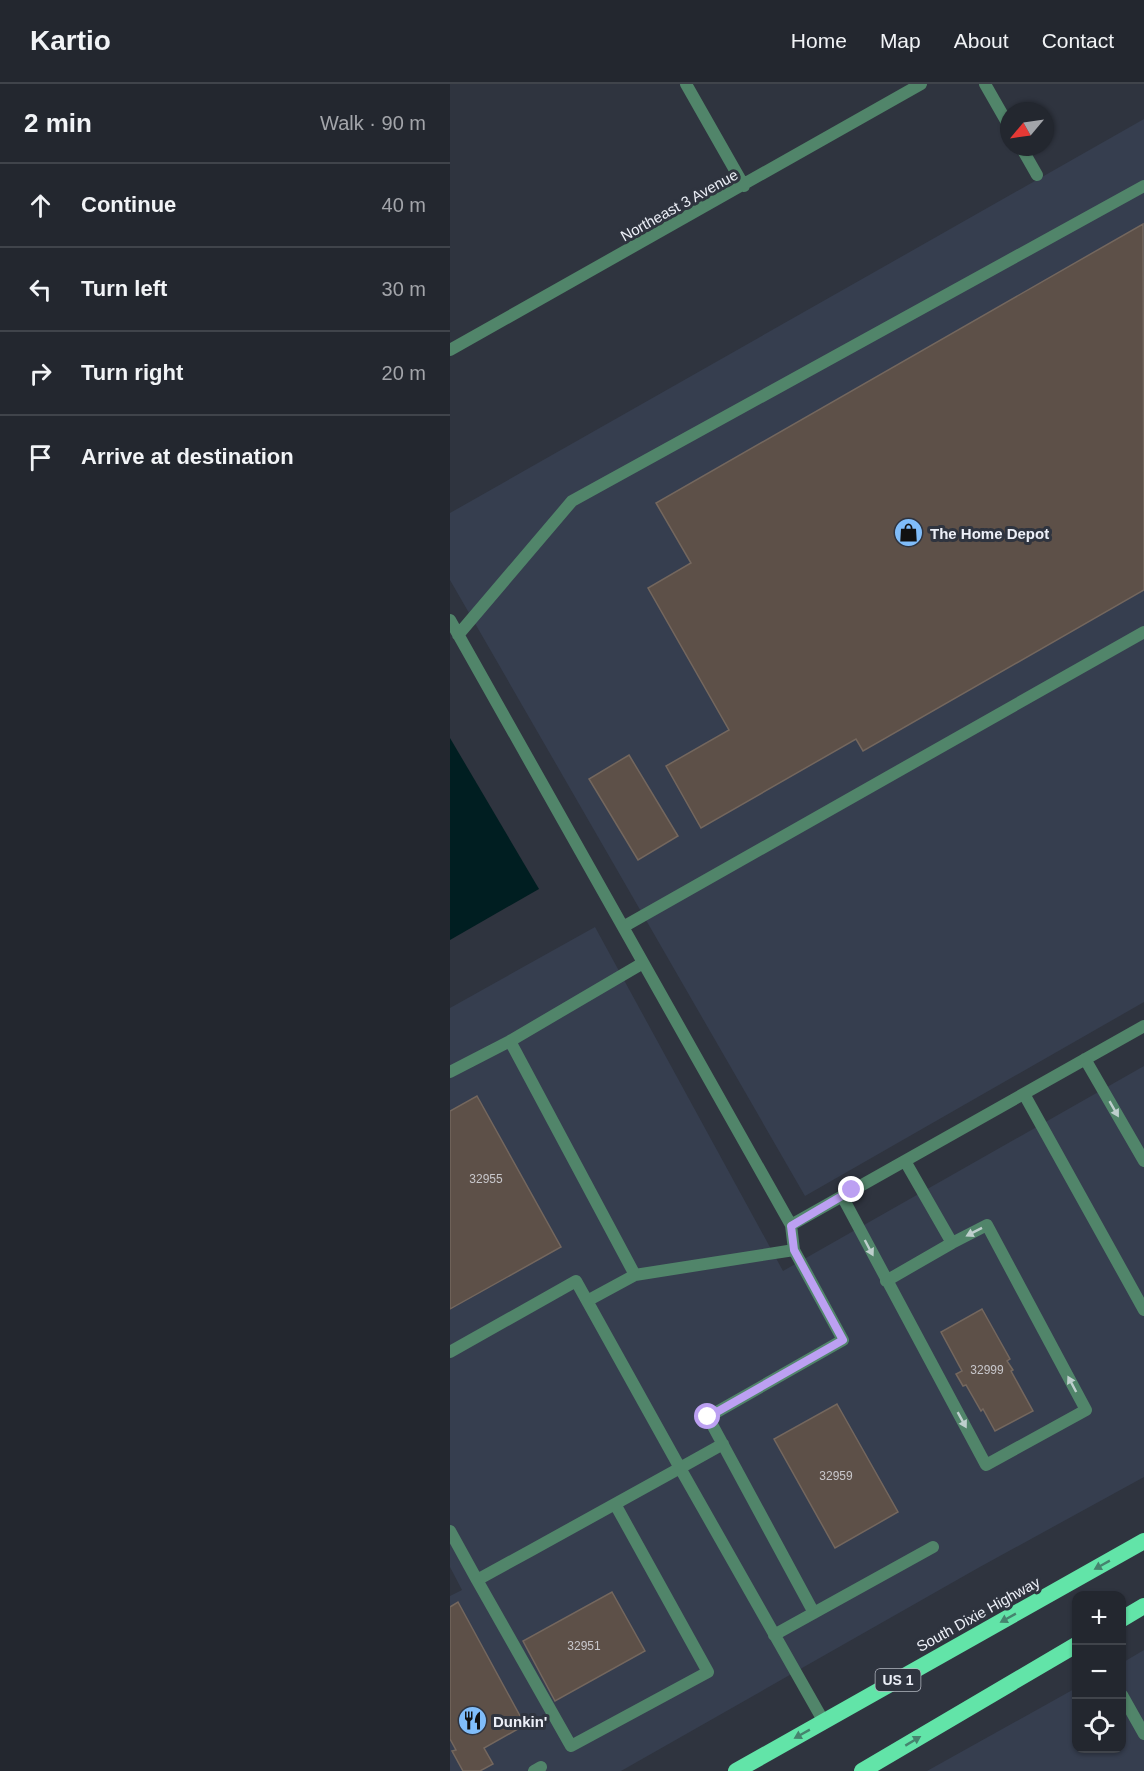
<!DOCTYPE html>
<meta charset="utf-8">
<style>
:root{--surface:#23272f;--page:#2b2f37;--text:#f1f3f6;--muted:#a3a5aa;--line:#40444b}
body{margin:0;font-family:Arial,sans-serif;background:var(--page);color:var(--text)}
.controls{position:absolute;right:18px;bottom:18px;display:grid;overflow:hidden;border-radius:12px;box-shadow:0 2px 4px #0004}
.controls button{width:54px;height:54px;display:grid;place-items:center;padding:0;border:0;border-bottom:2px solid var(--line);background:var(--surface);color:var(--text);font:30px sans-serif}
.compass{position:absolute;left:550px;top:18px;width:54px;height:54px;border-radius:50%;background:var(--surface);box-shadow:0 2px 4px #0004;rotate:241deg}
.stop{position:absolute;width:18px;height:18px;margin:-14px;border:4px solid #bca0f2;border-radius:50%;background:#fff}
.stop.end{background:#bca0f2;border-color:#fff;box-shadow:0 2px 6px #0008}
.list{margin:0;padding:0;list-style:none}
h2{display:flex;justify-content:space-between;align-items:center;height:78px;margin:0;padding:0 24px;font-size:26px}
h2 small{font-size:20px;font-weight:400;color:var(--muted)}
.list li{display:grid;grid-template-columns:39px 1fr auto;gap:18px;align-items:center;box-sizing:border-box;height:84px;padding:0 24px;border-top:2px solid var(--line)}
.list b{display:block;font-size:22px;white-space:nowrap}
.list em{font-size:20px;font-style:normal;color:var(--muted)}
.icon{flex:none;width:33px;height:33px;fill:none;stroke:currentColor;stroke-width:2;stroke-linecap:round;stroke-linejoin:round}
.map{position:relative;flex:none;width:694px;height:1687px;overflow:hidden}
header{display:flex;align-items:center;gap:36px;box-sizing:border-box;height:84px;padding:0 30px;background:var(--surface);border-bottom:2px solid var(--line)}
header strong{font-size:28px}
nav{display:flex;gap:33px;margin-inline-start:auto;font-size:21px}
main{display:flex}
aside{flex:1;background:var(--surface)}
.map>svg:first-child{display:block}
.built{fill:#363e4f}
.water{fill:#001e21}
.building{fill:#5d5048;stroke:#74675e;stroke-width:1.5}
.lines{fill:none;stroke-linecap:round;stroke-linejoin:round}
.service{stroke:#51856a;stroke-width:12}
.minor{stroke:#51856a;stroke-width:12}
.trunk{stroke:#62e4a8;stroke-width:16}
.oneway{fill:#becfcd}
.oneway2{fill:#46836e}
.route{stroke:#bca0f2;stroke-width:8}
.labels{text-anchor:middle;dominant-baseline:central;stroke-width:6;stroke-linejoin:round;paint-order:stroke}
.number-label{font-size:12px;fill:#c8c7cb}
.shield{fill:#2f343f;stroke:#b3b7c0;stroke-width:1.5}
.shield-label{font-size:14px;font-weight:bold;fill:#eceff7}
.street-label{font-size:15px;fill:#eceff7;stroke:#2f343f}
.poi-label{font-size:15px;font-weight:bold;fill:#eceff7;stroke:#2f343f;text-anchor:start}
</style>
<header>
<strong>Kartio</strong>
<nav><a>Home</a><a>Map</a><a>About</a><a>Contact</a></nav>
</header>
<main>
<aside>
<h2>2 min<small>Walk · 90 m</small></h2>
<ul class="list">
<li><svg class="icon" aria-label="ahead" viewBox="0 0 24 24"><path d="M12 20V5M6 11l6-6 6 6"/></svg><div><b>Continue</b></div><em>40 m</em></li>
<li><svg class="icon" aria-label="left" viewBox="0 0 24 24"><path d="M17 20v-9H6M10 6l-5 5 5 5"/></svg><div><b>Turn left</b></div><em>30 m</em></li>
<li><svg class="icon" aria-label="right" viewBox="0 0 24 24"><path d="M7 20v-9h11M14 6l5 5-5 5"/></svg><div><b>Turn right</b></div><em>20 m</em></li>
<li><svg class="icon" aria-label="arrive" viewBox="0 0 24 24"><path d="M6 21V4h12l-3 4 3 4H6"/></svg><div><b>Arrive at destination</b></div></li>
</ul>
</aside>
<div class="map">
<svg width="694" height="1687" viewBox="0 0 694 1687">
<rect width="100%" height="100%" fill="#2f343f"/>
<path class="built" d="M694,35V918L355,1112L0,496V429Z
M145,843L333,1187L694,982V1393L528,1484L171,1687H0V1512L12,1506L0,1483V924Z
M694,1566V1687H477L626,1604V1664H672V1579Z"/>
<path class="water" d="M0,654L89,805L0,856Z"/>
<path class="building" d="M693,140L694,506L413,667L406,655L251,744L216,682L279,646L198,504L241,479L206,419Z
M179,671L228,752L188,776L139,695Z
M27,1012L111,1163L0,1225V1027Z
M532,1225L560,1275L557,1277L563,1286L561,1287L583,1327L545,1347L533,1325L531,1327L516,1301L513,1302L506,1290L512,1287L491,1248Z
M387,1320L448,1428L385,1464L324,1355Z
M162,1508L195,1567L105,1617L73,1557Z
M8,1518L75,1641L34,1664L43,1680L30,1687H13L2,1667L6,1666L0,1655V1523Z"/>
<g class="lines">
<path class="service" d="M0,536L341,1141L344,1166
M8,551L122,417L694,102
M173,843L694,548
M60,957L193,879
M635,975L694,1077
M0,988L60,957L185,1191L137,1217
M574,1010L694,1226
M392,1112L536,1381L636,1326L537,1141L502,1159L455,1077
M341,1141L694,942
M185,1191L344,1166L393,1256L258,1333L364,1529
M436,1197L502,1159
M0,1268L126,1197L230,1384L273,1360
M165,1420L258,1588L121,1662L27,1496C95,1459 163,1421 230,1384L374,1638
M0,1447L27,1496
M324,1551L483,1463
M84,1687L91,1683"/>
<path class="minor" d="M236,0L294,102
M535,0L559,42
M571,63L587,91
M0,266L471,0
M672,1611L694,1650"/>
<path class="trunk" d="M672,1535L694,1522
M286,1687L694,1457
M412,1687L626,1561"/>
</g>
<defs><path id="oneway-solid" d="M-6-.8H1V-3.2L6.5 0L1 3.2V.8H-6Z" transform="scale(1.5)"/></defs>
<g class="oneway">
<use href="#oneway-solid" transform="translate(664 1025) rotate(60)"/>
<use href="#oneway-solid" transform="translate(524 1148) rotate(153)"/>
<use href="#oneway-solid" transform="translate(419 1164) rotate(62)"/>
<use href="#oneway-solid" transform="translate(622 1300) rotate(-118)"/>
<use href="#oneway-solid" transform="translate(512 1336) rotate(61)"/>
</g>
<g class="oneway2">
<use href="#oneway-solid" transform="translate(652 1481) rotate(151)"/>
<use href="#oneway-solid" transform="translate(558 1534) rotate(151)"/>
<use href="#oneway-solid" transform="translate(352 1650) rotate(151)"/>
<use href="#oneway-solid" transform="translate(463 1657) rotate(-31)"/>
</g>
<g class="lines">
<path class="route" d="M258,1333L393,1256L344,1166L341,1142L402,1106"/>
</g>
<defs>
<symbol id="shop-disc" viewBox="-11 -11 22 22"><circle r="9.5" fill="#80bdfa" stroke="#2f343f"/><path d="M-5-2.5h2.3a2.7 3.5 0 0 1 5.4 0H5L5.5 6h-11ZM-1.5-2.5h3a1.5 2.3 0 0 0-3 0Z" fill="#111"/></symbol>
<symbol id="restaurant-disc" viewBox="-11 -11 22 22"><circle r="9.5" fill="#80bdfa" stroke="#2f343f"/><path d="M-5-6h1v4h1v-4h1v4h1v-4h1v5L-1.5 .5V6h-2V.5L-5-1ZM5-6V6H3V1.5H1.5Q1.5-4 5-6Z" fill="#111"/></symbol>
</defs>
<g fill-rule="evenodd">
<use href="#shop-disc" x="442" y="432" width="33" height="33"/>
<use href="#restaurant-disc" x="6" y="1620" width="33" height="33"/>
</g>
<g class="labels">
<g class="number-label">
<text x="36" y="1095">32955</text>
<text x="537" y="1286">32999</text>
<text x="386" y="1392">32959</text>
<text x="134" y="1562">32951</text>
</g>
<rect class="shield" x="425.5" y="1585" width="45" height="22" rx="4.5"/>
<g class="shield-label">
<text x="448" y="1596">US 1</text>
</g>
<g class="street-label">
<text transform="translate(229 121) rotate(-29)">Northeast 3 Avenue</text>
<text transform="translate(528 1530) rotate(-29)">South Dixie Highway</text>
</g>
<g class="poi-label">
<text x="480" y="449">The Home Depot</text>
<text x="43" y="1637">Dunkin'</text>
</g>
</g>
</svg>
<div class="controls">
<button>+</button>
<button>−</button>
<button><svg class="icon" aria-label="locate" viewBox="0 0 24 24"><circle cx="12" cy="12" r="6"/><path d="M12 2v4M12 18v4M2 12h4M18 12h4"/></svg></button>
</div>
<svg class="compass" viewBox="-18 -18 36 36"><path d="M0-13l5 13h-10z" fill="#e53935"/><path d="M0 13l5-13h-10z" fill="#a3a5aa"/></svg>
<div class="stop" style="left:258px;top:1333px"></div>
<div class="stop end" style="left:402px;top:1106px"></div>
</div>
</main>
